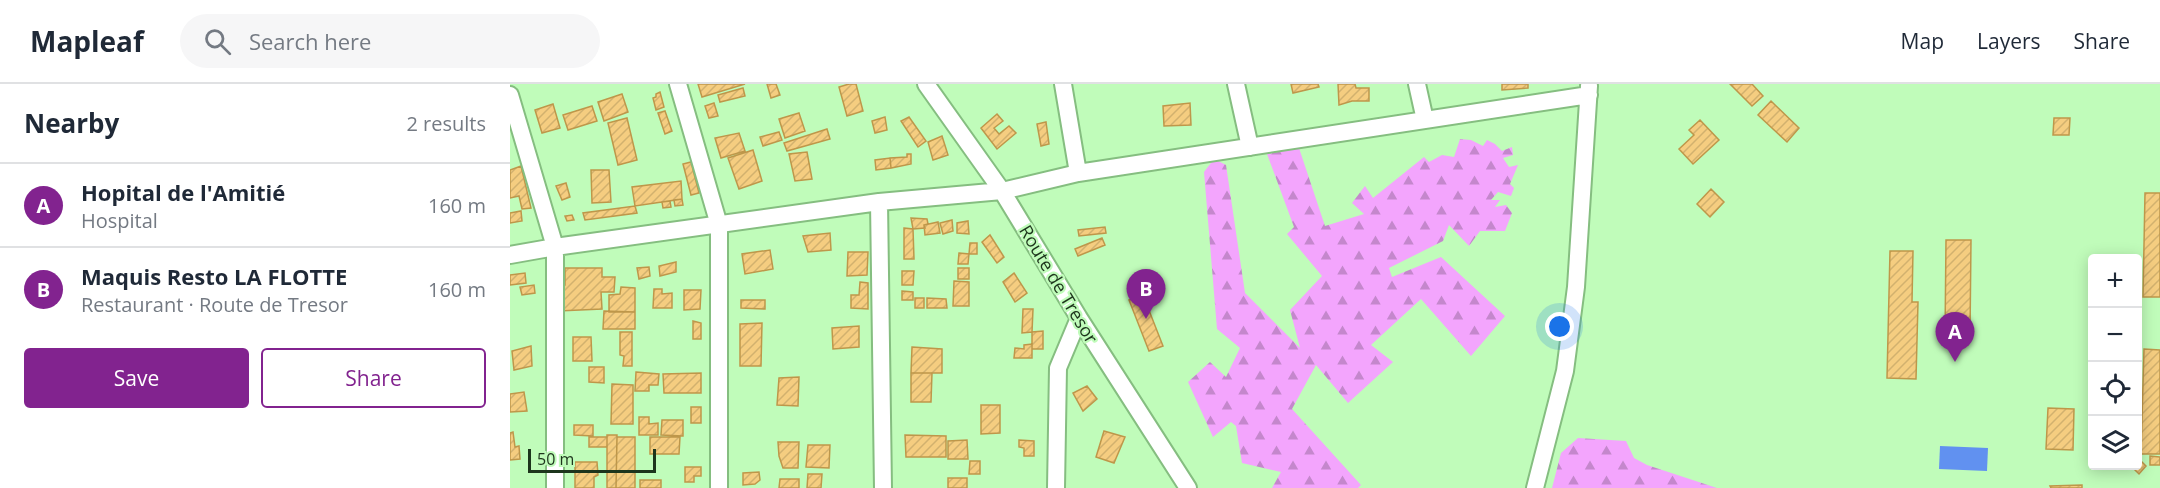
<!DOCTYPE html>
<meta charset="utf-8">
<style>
:root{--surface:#fff;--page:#f6f6f7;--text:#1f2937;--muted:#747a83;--line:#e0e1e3;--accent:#82238f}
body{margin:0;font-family:"Open Sans",sans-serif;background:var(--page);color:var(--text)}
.controls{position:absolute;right:18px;bottom:18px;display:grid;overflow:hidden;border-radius:6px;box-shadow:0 3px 15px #0003}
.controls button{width:54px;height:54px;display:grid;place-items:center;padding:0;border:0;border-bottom:2px solid var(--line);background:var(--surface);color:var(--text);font:30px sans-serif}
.scale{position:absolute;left:18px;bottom:15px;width:128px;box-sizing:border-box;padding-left:6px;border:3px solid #1d351c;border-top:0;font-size:16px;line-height:21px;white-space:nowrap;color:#1d351c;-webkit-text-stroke:4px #c0fcba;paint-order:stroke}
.you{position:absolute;left:1050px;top:243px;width:21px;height:21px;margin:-15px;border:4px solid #fff;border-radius:50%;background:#1a73e8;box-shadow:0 0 0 9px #1a73e833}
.badge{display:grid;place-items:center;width:39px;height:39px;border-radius:50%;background:var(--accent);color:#fff;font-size:20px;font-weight:700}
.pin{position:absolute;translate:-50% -50px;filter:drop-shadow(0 2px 3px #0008)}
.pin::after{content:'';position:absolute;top:32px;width:21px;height:18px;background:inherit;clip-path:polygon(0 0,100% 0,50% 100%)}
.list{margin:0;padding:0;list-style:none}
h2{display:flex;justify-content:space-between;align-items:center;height:78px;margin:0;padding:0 24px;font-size:26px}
h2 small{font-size:20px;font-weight:400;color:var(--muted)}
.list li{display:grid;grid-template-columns:39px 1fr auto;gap:18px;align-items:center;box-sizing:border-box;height:84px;padding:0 24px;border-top:2px solid var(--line)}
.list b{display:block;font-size:22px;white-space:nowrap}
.list p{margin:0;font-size:20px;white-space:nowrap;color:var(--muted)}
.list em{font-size:20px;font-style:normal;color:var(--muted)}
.actions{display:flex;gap:12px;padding:18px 24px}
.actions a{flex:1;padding:14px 0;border:2px solid var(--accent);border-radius:6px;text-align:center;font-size:21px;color:var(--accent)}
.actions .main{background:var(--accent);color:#fff}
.icon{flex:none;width:33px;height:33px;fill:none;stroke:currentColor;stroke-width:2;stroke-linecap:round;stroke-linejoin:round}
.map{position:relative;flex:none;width:1650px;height:404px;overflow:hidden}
header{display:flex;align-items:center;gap:36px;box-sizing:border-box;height:84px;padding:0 30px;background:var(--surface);border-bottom:2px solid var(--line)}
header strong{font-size:28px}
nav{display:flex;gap:33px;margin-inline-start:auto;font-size:21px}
.search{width:420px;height:54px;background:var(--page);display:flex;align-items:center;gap:15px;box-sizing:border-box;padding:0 21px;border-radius:33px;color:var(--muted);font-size:22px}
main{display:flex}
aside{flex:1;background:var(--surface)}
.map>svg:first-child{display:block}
.forest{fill:url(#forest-firs)}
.water{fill:#6191f0}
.building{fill:url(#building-hatch);stroke:#be974a;stroke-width:1.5}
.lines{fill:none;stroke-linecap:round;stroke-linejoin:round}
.minor-casing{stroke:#85be80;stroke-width:20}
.minor{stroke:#fff;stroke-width:16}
.labels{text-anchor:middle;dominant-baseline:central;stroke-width:4.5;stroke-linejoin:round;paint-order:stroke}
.street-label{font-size:18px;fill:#1d351c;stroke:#c0fcba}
</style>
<header>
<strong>Mapleaf</strong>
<div class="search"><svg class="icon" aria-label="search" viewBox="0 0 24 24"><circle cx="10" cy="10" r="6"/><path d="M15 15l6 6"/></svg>Search here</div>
<nav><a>Map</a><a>Layers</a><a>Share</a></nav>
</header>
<main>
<aside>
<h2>Nearby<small>2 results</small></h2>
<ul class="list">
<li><span class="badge">A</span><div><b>Hopital de l'Amitié</b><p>Hospital</p></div><em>160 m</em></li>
<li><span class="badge">B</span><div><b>Maquis Resto LA FLOTTE</b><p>Restaurant · Route de Tresor</p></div><em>160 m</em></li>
</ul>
<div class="actions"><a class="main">Save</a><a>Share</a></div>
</aside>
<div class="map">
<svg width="1650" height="404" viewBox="0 0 1650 404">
<defs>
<pattern id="forest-firs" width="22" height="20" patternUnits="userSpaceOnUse" patternTransform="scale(1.5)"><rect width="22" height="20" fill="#f3a5fd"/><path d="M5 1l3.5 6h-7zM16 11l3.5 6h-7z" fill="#c487cc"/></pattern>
<pattern id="building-hatch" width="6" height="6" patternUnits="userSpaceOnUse" patternTransform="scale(1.5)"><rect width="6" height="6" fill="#f5cd80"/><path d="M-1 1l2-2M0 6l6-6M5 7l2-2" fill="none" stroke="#d2b16e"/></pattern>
</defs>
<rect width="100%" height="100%" fill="#c0fcba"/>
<path class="forest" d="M950,55L961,56L973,62L977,56L985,60L992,67L1002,63L1003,71L993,74L999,83L1008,81L1000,100L1004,104L1001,112L988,108L981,116H990L985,123L996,121L1002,129L995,147H970L959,162L939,141L933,157L879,184L882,193L931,173L995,232L961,272L911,215L861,261L883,278L838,319L806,281L782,325L851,401L848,404H762L771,388L732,379L726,342L721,338L703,353L678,298L700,278L716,293L730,264L707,245L694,88L704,75L716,81L735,209L790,264L780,226L812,192L777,150L784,143L757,70L789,64L815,142L854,130L842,119L855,102L863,114L914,73L919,78L932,71L944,73Z
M1068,354L1116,357L1124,374L1137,381L1207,404H1042L1051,369Z"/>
<path class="water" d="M1430,362L1478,364L1477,387L1429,385Z"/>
<path class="building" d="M188,0H235L192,13Z
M257,0H266L270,11L261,14Z
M339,0H346L353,27L337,32L329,3Z
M781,0H808L809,3L783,9Z
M828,0H845L846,4H859V17H842L829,21Z
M992,0H1018V4L992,6Z
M1220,0H1242L1253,12L1242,22Z
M233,4L235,12L210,18L208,11Z
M150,8L154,23L146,26L143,14L146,13V10Z
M112,10L118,28L94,37L88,18Z
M1261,17L1289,44L1277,58L1248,31Z
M204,19L208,32L199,34L195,22Z
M680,19L681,41L654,42L653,22Z
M43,20L50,44L32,49L25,26Z
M82,22L87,37L58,46L53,31Z
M155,27L162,47L155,50L148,29Z
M289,29L295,47L275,54L269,35Z
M487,30L493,37L484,44L489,50L499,42L506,49L487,65L471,44Z
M375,33L377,46L365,49L362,37Z
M399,33L416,57L408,63L391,37Z
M117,34L127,76L108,81L98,39Z
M1544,34H1560L1559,51H1543Z
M1190,36L1209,56L1183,80L1169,65L1184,51L1179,46Z
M536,38L539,60L531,62L527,40Z
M317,45L320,55L277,67L274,59Z
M269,48L272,56L253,62L250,53Z
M229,49L235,67L211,74L205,54Z
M432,52L438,71L423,76L418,58Z
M243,66L252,97L229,105L218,74Z
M297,68L302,95L285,97L279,70Z
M397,70H401V80L381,84L380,74L397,73Z
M380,74L381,84L366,86L365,76Z
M181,78L189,109L181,111L173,80Z
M11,82L21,124L12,125L9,112L0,114V86Z
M81,86H99L101,118L82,119Z
M171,97L172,115L125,122L122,103Z
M56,99L60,113L52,116L46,102Z
M1201,105L1214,118L1200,133L1187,120Z
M1635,109H1650V213H1633Z
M172,115L173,121L165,122L164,116Z
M160,117L161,123L153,124L152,118Z
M125,122L127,129L75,136L73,129Z
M11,127L12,137L0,139V129Z
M62,131L64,136L57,137L55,132Z
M401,134L417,135L418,140L414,141L415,144L403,145Z
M442,136L443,147L433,150L430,139Z
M458,137L459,150L447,149V139Z
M428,138L430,149L415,151L414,141Z
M595,143L596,149L569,152L568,146Z
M394,144L403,145L404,175H394Z
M320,149L321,166L298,168L293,152Z
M480,151L494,173L487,179L472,158Z
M592,154L595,161L568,172L565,165Z
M1436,156H1461L1460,252L1435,251Z
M460,159H467V170H459Z
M260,166L263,185L235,190L232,170Z
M1380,167H1403L1402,218H1408L1406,295L1377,294Z
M338,168H358L357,191L337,192Z
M449,169L459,170L458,180H448Z
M166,178V188L150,192L149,182Z
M139,183L140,192L129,195L127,184Z
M55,184H92V193H105L104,208H91L92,225L48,227L49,201H55Z
M448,184H459V195H448Z
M392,187H404L403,201H392Z
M15,189L16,199L0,201V191Z
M504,189L517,209L505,218L493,198Z
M444,197L459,198V222H443Z
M350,198L358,199V225L341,224V211H349Z
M24,201L25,209L12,211L10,203Z
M111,203L125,204V228H99V211L110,210Z
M144,205H152V210L162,209V224H143Z
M174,206H191L190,225L174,226Z
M392,207L403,208V216H392Z
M633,211L653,262L639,267L619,216Z
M405,214H414V224H405Z
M417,214L436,215L437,224H417Z
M231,216H255V225L231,224Z
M513,225H523L522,248L512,249Z
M94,227L125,228V245H93Z
M183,237L191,239V255H183Z
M252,239L251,282H230V240Z
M349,242V263L323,265L322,244Z
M533,247V265H522V248Z
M110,248H122V282H113L114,272L110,271Z
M63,253H81L82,277H63Z
M522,260V274H504L505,264L514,265V261Z
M21,262L22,282L4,286L2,267Z
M402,263L432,265V289H401Z
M1634,265L1650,266V370H1631Z
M79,283H94V299L79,298Z
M126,288L149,290L148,301H139V307H125Z
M191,289V309H154L153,290Z
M401,289H422L421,318H401Z
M289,293L288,322L267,321L269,294Z
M102,300L123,301V340H101Z
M577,302L587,315L573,327L563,309Z
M14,308L17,327L0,328V310Z
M471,321H490V349L471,350Z
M181,323H191V339H181Z
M1538,324L1564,325L1563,366L1536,365Z
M129,333H139V340L148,339V351H129Z
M152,336H173V352L151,351Z
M64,341H83V352L64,351Z
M594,347L615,353L604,379L586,373Z
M3,348L5,363L9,362L10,375L0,376V349Z
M97,351H107L106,404H97Z
M395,351L436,352V373H396Z
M79,353H97V363H79Z
M107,353H125V404H106Z
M140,353H170L169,370H140Z
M457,356L458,375H438V357Z
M509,356L524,357V372H514V364L509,363Z
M268,358H289L288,384H273L269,372Z
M298,361H320L319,384L296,383Z
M1640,372L1650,373V381H1640Z
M1629,375L1636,382L1629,390L1622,383L1628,382Z
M460,377H470V390H459Z
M65,378H87L88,391L84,393V404H65Z
M175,383H191V392H184V398H175Z
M249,388L250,396L245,400L233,401V389Z
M298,390H312L311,404H297Z
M438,394H457V404H438Z
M270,395H289V404H269Z
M130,396H151V404H130Z
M1572,401V404H1541L1540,402Z"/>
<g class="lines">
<defs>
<path id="minor" d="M168,0L209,141V404
M416,0L492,107L569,234L678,404
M553,0L568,89
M726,0L740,63
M907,0L915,36
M0,11L45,163V404
M369,118L373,404
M0,171L45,163L369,118L492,107L568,89L1079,11
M546,404L548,284L569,234
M1025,404L1055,287L1066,203L1079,2"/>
</defs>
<use href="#minor" class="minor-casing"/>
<use href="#minor" class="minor"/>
</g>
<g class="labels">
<g class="street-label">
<text transform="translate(549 200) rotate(59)">Route de Tresor</text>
</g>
</g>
</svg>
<div class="controls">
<button>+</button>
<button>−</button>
<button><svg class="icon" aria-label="locate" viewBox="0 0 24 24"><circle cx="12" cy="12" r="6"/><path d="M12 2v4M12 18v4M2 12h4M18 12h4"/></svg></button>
<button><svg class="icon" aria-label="layers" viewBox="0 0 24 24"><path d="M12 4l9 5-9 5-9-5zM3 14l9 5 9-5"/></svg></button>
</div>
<div class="scale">50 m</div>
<div class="you"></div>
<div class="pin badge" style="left:1445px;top:278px">A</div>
<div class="pin badge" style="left:636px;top:235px">B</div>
</div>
</main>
